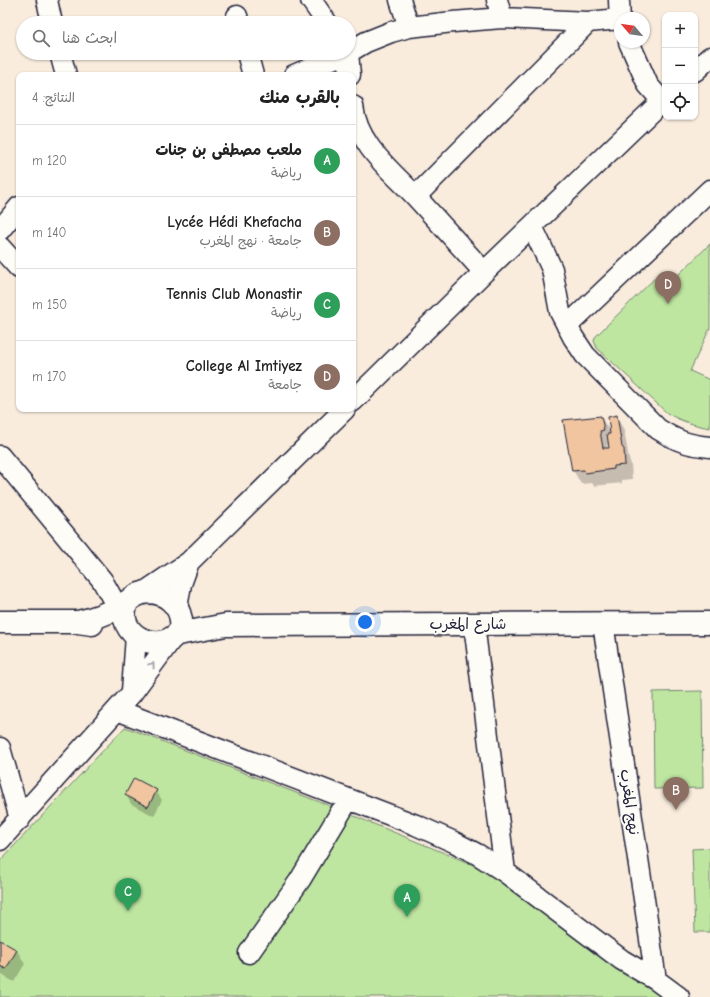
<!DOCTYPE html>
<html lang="ar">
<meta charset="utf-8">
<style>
:root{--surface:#fff;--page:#f6f6f6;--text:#222;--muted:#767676;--line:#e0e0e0;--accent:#db2777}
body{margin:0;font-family:"Comic Neue","Playpen Sans Arabic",sans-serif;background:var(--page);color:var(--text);direction:rtl}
.controls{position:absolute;right:12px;top:12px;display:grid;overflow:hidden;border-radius:8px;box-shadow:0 1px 3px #0004}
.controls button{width:36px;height:36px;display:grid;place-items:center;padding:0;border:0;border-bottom:1px solid var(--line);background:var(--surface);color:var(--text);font:20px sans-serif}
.compass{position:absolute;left:614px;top:12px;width:36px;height:36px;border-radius:50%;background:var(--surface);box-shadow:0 1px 3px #0004;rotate:299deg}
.you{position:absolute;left:365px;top:622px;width:14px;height:14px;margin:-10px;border:3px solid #fff;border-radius:50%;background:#1a73e8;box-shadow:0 0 0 6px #1a73e833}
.badge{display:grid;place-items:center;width:26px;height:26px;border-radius:50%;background:var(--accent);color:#fff;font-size:13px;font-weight:700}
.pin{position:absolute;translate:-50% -33px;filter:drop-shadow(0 1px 2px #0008)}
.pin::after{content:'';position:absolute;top:21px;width:14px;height:12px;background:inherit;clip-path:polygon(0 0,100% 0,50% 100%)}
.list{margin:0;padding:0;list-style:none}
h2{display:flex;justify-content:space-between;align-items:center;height:52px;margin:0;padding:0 16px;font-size:17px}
h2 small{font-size:13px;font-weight:400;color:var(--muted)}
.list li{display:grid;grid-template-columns:26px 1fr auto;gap:12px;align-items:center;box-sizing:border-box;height:72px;padding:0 16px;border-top:1px solid var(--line)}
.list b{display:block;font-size:15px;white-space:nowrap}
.list p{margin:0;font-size:13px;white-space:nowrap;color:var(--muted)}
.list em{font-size:13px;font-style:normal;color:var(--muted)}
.icon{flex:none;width:22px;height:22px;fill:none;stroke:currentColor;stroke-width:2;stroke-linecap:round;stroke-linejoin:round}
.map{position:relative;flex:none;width:710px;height:997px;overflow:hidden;direction:ltr}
.search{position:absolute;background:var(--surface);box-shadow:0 1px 3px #0004;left:16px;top:16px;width:340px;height:44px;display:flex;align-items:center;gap:10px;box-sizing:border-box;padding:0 14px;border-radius:22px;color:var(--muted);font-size:15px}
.panel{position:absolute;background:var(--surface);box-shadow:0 1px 3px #0004;left:16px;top:72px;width:340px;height:340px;border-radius:8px;direction:rtl}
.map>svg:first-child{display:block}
.green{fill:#bfe6a1;stroke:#70846e}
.shadow{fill:#0003;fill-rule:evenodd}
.building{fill:#f0c59f;stroke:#22223b}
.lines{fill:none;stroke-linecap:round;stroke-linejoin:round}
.minor-casing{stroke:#22223b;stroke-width:23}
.major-casing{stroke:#22223b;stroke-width:25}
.minor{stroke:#fdfcf7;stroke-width:20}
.major{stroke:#fdfcf7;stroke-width:22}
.oneway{stroke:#9a9aa2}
.labels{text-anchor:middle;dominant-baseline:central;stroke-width:4;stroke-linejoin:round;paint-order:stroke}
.street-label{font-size:15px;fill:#22223b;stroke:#fdfcf7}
</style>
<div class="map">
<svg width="710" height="997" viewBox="0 0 710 997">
<rect width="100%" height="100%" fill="#f9ecdd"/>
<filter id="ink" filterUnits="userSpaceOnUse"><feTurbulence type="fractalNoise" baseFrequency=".025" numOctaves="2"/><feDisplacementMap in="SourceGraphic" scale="8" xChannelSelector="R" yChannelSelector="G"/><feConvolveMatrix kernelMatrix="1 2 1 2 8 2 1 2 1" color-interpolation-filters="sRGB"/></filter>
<g filter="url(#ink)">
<path class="green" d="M710,244V328L690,371L710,380V428C694,425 680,421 667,413L597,348L594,341L595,337L662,271L677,276Z
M702,691L703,788L654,789L653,692Z
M125,727L330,806L510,880L611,964L648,985L674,997H0V861Z
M710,848V932H695L692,849Z"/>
<path class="shadow" d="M616,416L624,430L629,459L631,464L632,479L622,480V483L594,486L592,483L581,484L573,470L601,417L611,434ZM610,444V449H608L607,445Z
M156,791L162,800L154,816L131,804L126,795Z
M0,941L17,950L25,964L14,982L0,974Z"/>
<path class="building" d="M617,415L622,447L624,449L625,465L614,466V469L585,473L584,470L572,471L563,420L601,416L604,430L600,431L603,448H609L607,434H610L608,417Z
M134,778L157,790L148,807L125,795Z
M0,940L17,950L6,969L0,966Z"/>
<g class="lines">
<defs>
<path id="minor" d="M47,0L52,23
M311,0L327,23
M400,0L409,27
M497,0L502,18
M619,0L620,22
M237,16L239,23
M629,42L648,85L662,101
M349,52L366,42L391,32L409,27L453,22L502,18L588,22L619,19
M60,53L66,75
M247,53L253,75
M348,53L350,75
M695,71L710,57
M294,75L346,53
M353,106C357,145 391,170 416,197C439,222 461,247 484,272
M416,196L588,22
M532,226L552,269L560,312L573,337L585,355L658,429C677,441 688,445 710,447
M0,230L19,207
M0,247L19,268
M567,326L710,190
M353,401L484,272L665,98
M0,456L102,580L125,621
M143,593L189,562L345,409
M177,608L181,584L189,562
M603,623L656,980
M474,624L505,872
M132,691L136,636
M117,710L416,825L454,842L477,854L505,872L622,960L656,980L679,997
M0,748L20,819
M0,840L132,693L173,637
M249,953L300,880L348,800"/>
<path id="major" d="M0,622H78L92,624
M78,622C92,619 106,614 119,607C127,603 133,595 143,593C165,589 184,607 181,629C161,658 113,635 127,603
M178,634L226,625L710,623"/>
</defs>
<use href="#minor" class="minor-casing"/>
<use href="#major" class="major-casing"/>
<use href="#minor" class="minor"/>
<use href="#major" class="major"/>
</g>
<defs><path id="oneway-chevron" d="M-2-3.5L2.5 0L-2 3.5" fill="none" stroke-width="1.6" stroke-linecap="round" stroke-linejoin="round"/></defs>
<use class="oneway" href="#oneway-chevron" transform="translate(152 665) rotate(-53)"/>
</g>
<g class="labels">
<g class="street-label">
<text x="468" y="624">شارع المغرب</text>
<text transform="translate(630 802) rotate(82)">نهج المغرب</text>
</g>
</g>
</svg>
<div class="controls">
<button>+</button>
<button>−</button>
<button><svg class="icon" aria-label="locate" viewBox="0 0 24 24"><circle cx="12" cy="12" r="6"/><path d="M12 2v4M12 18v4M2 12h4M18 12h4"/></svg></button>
</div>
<svg class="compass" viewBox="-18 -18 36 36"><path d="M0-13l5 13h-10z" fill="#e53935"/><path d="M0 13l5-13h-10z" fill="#767676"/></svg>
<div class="you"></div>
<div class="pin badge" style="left:407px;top:917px;background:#2e9e5b">A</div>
<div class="pin badge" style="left:676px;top:810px;background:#8d6e63">B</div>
<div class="pin badge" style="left:128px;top:911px;background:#2e9e5b">C</div>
<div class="pin badge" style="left:668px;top:304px;background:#8d6e63">D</div>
<div class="search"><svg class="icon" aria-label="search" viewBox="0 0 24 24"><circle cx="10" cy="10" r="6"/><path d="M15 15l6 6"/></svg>ابحث هنا</div>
<section class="panel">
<h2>بالقرب منك<small>النتائج: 4</small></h2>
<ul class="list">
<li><span class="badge" style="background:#2e9e5b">A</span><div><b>ملعب مصطفى بن جنات</b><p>رياضة</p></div><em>120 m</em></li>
<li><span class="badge" style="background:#8d6e63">B</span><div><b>Lycée Hédi Khefacha</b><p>جامعة · نهج المغرب</p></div><em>140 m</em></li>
<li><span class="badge" style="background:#2e9e5b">C</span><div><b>Tennis Club Monastir</b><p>رياضة</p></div><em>150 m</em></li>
<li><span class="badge" style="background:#8d6e63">D</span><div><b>College Al Imtiyez</b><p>جامعة</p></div><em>170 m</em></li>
</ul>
</section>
</div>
